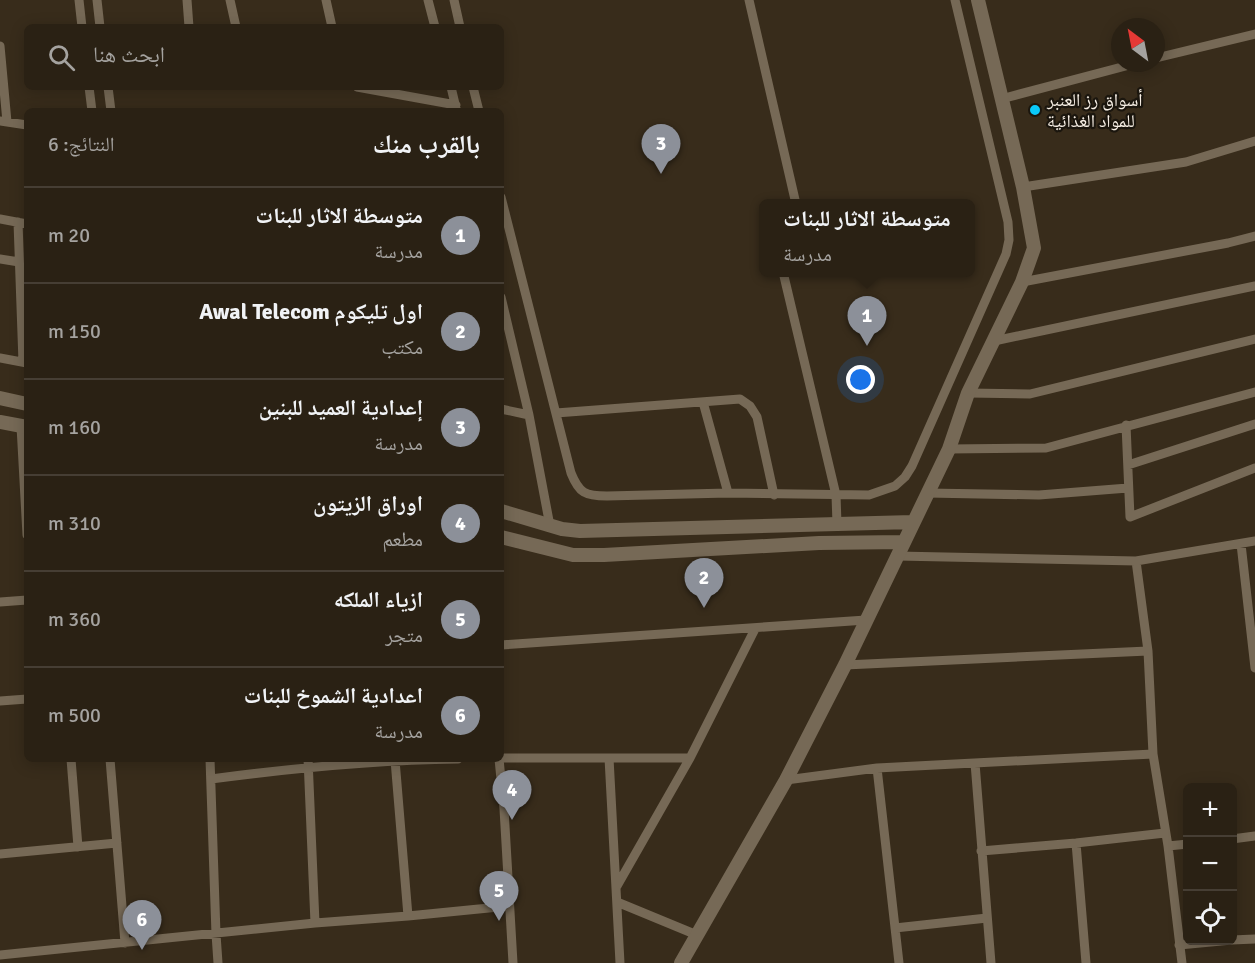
<!DOCTYPE html>
<html lang="ar">
<meta charset="utf-8">
<style>
:root{--surface:#2a2114;--page:#32291d;--text:#f1f3f6;--muted:#a5a3a0;--line:#463e34;--accent:#8c9099}
body{margin:0;font-family:Signika,"Noto Naskh Arabic",sans-serif;background:var(--page);color:var(--text);direction:rtl}
.controls{position:absolute;right:18px;bottom:18px;display:grid;overflow:hidden;border-radius:9px;box-shadow:0 3px 15px #0003}
.controls button{width:54px;height:54px;display:grid;place-items:center;padding:0;border:0;border-bottom:2px solid var(--line);background:var(--surface);color:var(--text);font:30px sans-serif}
.compass{position:absolute;left:1111px;top:18px;width:54px;height:54px;border-radius:50%;background:var(--surface);box-shadow:0 3px 15px #0003;rotate:328deg}
.you{position:absolute;left:861px;top:380px;width:21px;height:21px;margin:-15px;border:4px solid #fff;border-radius:50%;background:#1a73e8;box-shadow:0 0 0 9px #1a73e833}
.badge{display:grid;place-items:center;width:39px;height:39px;border-radius:50%;background:var(--accent);color:#fff;font-size:20px;font-weight:700}
.pin{position:absolute;translate:-50% -50px;filter:drop-shadow(0 2px 3px #0008)}
.pin::after{content:'';position:absolute;top:32px;width:21px;height:18px;background:inherit;clip-path:polygon(0 0,100% 0,50% 100%)}
.popup{position:absolute;left:759px;top:199px;width:216px;height:78px;box-sizing:border-box;display:grid;place-content:center;border-radius:9px;background:var(--surface);filter:drop-shadow(0 2px 4px #0005);font-size:20px;white-space:nowrap;color:var(--muted)}
.popup b{font-size:22px;color:var(--text)}
.popup::after{content:'';position:absolute;left:50%;top:100%;margin-left:-12px;border:12px solid transparent;border-top-color:var(--surface)}
.list{margin:0;padding:0;list-style:none}
h2{display:flex;justify-content:space-between;align-items:center;height:78px;margin:0;padding:0 24px;font-size:26px}
h2 small{font-size:20px;font-weight:400;color:var(--muted)}
.list li{display:grid;grid-template-columns:39px 1fr auto;gap:18px;align-items:center;box-sizing:border-box;height:96px;padding:0 24px;border-top:2px solid var(--line)}
.list b{display:block;font-size:22px;white-space:nowrap}
.list p{margin:0;font-size:20px;white-space:nowrap;color:var(--muted)}
.list em{font-size:20px;font-style:normal;color:var(--muted)}
.icon{flex:none;width:33px;height:33px;fill:none;stroke:currentColor;stroke-width:2;stroke-linecap:round;stroke-linejoin:round}
.map{position:relative;flex:none;width:1255px;height:963px;overflow:hidden;direction:ltr}
.search{position:absolute;background:var(--surface);box-shadow:0 3px 15px #0003;left:24px;top:24px;width:480px;height:66px;display:flex;align-items:center;gap:15px;box-sizing:border-box;padding:0 21px;border-radius:9px;color:var(--muted);font-size:22px}
.panel{position:absolute;background:var(--surface);box-shadow:0 3px 15px #0003;left:24px;top:108px;width:480px;height:654px;border-radius:9px;direction:rtl}
.map>svg:first-child{display:block}
.lines{fill:none;stroke-linecap:round;stroke-linejoin:round}
.street{stroke:#766956;stroke-width:9}
.secondary{stroke:#766956;stroke-width:14}
.poi-dot{fill:#0acafa;stroke:#1b160e;stroke-width:2}
.labels{text-anchor:middle;dominant-baseline:central;stroke-width:4.5;stroke-linejoin:round;paint-order:stroke}
.poi-label{font-size:18px;fill:#f8f0e6;stroke:#1b160e;text-anchor:start}
</style>
<div class="map">
<svg width="1255" height="963" viewBox="0 0 1255 963">
<rect width="100%" height="100%" fill="#382c1b"/>
<g class="lines">
<path class="street" d="M79,0L82,27
M97,0L100,27
M187,0L189,27
M230,0L236,27
M326,0L332,27
M428,0L435,27
M454,0L460,27
M749,0L796,204
M0,46L7,122
M1156,58L1255,34
M89,87L92,111
M108,87L111,111
M357,87L456,105
M451,87L456,108
M473,87L479,111
M1001,99L1137,63
M0,121L27,125
M1023,187L1186,162L1255,141
M501,197L571,473C579,493 585,496 607,496L728,493L869,495L895,486L905,477L912,466L1006,254L1009,240L1008,222L955,0
M0,219L27,224
M18,222L23,362
M0,259L19,262
M783,272L836,495L837,524
M1022,282L1228,243L1255,236
M501,297L529,415L550,526
M994,341L1255,286
M0,358L27,363
M968,393L1030,394L1255,339
M703,402L728,493
M501,409L529,415
M556,413L740,399L750,406L757,417L774,495
M1126,425L1130,517L1255,468
M21,426L27,535
M949,449L1046,448L1255,392
M1128,465L1255,424
M927,493L1039,495L1128,488
M1241,544L1255,668
M897,556L1136,561L1255,541
M1136,561L1148,651L1153,754L1168,846L1182,963
M0,602L27,600
M501,645L866,620
M845,665L1148,651
M0,701L27,699
M501,758H690
M609,758L620,963
M71,759L78,847
M110,759L125,943
M210,759L216,934L218,963
M308,759L315,923
M499,759L504,809L513,963
M395,760L408,916
M975,763L991,963
M877,768L899,963
M211,779C294,768 375,760 458,759
M786,780L877,768L1153,754
M1232,839L1255,836
M1076,843L1086,963
M1168,846L1188,844
M981,851L1076,843L1165,833
M0,854L117,843
M617,886L690,758L755,629
M617,902L697,935
M895,928L987,918
M1232,940L1255,939
M1179,945L1232,940
M0,955L315,923L408,916L509,906"/>
<path class="secondary" d="M0,398L27,404
M0,422L27,427
M501,511L562,529L580,531L913,522
M501,537L573,555H604L819,543L904,542
M681,963L786,780L845,665L949,449L968,393L1022,282L1034,248L1023,187L978,0"/>
</g>
<circle class="poi-dot" cx="1035" cy="110" r="6"/>
<g class="labels">
<g class="poi-label">
<text x="1047" y="100">أسواق رز العنبر<tspan x="1047" dy="21">للمواد الغذائية</tspan></text>
</g>
</g>
</svg>
<div class="controls">
<button>+</button>
<button>−</button>
<button><svg class="icon" aria-label="locate" viewBox="0 0 24 24"><circle cx="12" cy="12" r="6"/><path d="M12 2v4M12 18v4M2 12h4M18 12h4"/></svg></button>
</div>
<svg class="compass" viewBox="-18 -18 36 36"><path d="M0-13l5 13h-10z" fill="#e53935"/><path d="M0 13l5-13h-10z" fill="#a5a3a0"/></svg>
<div class="you"></div>
<div class="pin badge" style="left:867px;top:346px">1</div>
<div class="popup"><b>متوسطة الاثار للبنات</b>مدرسة</div>
<div class="pin badge" style="left:704px;top:608px">2</div>
<div class="pin badge" style="left:661px;top:174px">3</div>
<div class="pin badge" style="left:512px;top:820px">4</div>
<div class="pin badge" style="left:499px;top:921px">5</div>
<div class="pin badge" style="left:142px;top:950px">6</div>
<div class="search"><svg class="icon" aria-label="search" viewBox="0 0 24 24"><circle cx="10" cy="10" r="6"/><path d="M15 15l6 6"/></svg>ابحث هنا</div>
<section class="panel">
<h2>بالقرب منك<small>النتائج: 6</small></h2>
<ul class="list">
<li><span class="badge">1</span><div><b>متوسطة الاثار للبنات</b><p>مدرسة</p></div><em>20 m</em></li>
<li><span class="badge">2</span><div><b>اول تليكوم Awal Telecom</b><p>مكتب</p></div><em>150 m</em></li>
<li><span class="badge">3</span><div><b>إعدادية العميد للبنين</b><p>مدرسة</p></div><em>160 m</em></li>
<li><span class="badge">4</span><div><b>اوراق الزيتون</b><p>مطعم</p></div><em>310 m</em></li>
<li><span class="badge">5</span><div><b>ازياء الملكه</b><p>متجر</p></div><em>360 m</em></li>
<li><span class="badge">6</span><div><b>اعدادية الشموخ للبنات</b><p>مدرسة</p></div><em>500 m</em></li>
</ul>
</section>
</div>
